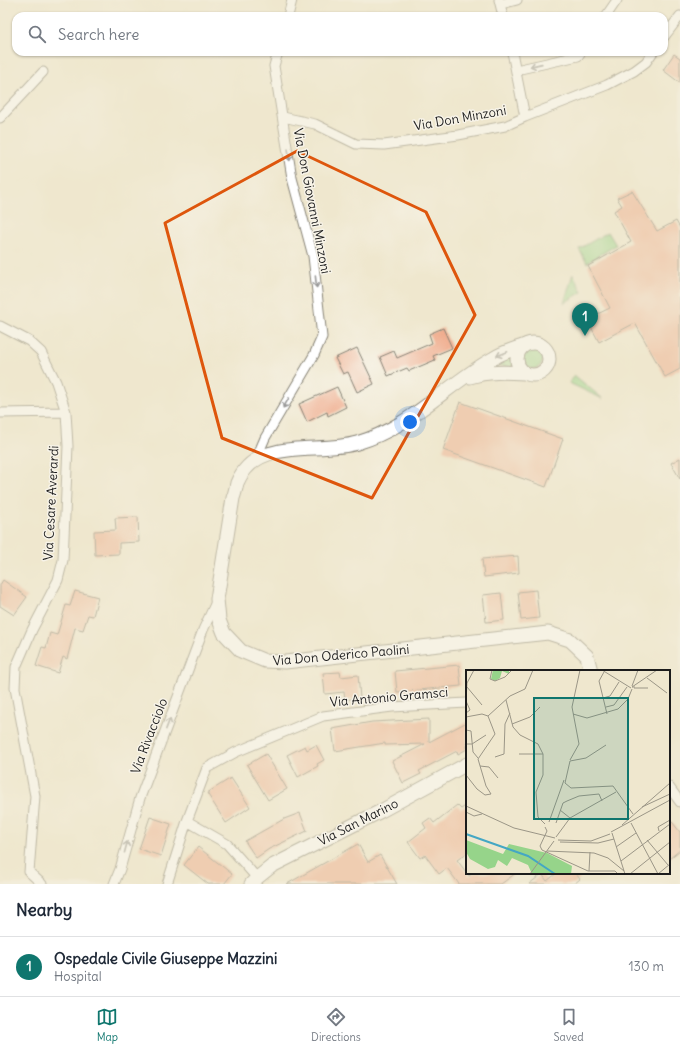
<!DOCTYPE html>
<style>
:root{--surface:#fff;--page:#f6f6f7;--text:#1f2937;--muted:#747a83;--line:#e0e1e3;--accent:#0f766e}
body{margin:0;font-family:Delius,sans-serif;background:var(--page);color:var(--text)}
.you{position:absolute;left:410px;top:422px;width:14px;height:14px;margin:-10px;border:3px solid #fff;border-radius:50%;background:#1a73e8;box-shadow:0 0 0 6px #1a73e833}
.badge{display:grid;place-items:center;width:26px;height:26px;border-radius:50%;background:var(--accent);color:#fff;font-size:13px;font-weight:700}
.pin{position:absolute;translate:-50% -33px;filter:drop-shadow(0 1px 2px #0008)}
.pin::after{content:'';position:absolute;top:21px;width:14px;height:12px;background:inherit;clip-path:polygon(0 0,100% 0,50% 100%)}
.list{margin:0;padding:0;list-style:none}
h2{display:flex;justify-content:space-between;align-items:center;height:52px;margin:0;padding:0 16px;font-size:17px}
h2 small{font-size:13px;font-weight:400;color:var(--muted)}
.list li{display:grid;grid-template-columns:26px 1fr auto;gap:12px;align-items:center;box-sizing:border-box;height:60px;padding:0 16px;border-top:1px solid var(--line)}
.list b{display:block;font-size:15px;white-space:nowrap}
.list p{margin:0;font-size:13px;white-space:nowrap;color:var(--muted)}
.list em{font-size:13px;font-style:normal;color:var(--muted)}
.icon{flex:none;width:22px;height:22px;fill:none;stroke:currentColor;stroke-width:2;stroke-linecap:round;stroke-linejoin:round}
.map{position:relative;flex:none;width:680px;height:884px;overflow:hidden}
.search{position:absolute;background:var(--surface);box-shadow:0 1px 3px #0004;left:12px;right:12px;top:12px;height:44px;display:flex;align-items:center;gap:10px;box-sizing:border-box;padding:0 14px;border-radius:12px;color:var(--muted);font-size:15px}
.sheet{height:112px;background:var(--surface)}
nav{display:flex;justify-content:space-around;align-items:center;box-sizing:border-box;height:56px;border-top:1px solid var(--line);background:var(--surface);font-size:11px;color:var(--muted)}
nav a{display:grid;justify-items:center;gap:2px}
nav .on{color:var(--accent)}
.map>svg:first-child{display:block}
.green{fill:#96d48a;stroke:#597853}
.building{fill:#f0ad8f}
.lines{fill:none;stroke-linecap:round;stroke-linejoin:round}
.street-casing{stroke:#868275;stroke-width:11}
.secondary-casing{stroke:#868275;stroke-width:15}
.street{stroke:#fff;stroke-width:9}
.secondary{stroke:#fff;stroke-width:13}
.oneway{stroke:#999}
.marked{fill:none;stroke:#de560d;stroke-width:3;stroke-linejoin:round}
.labels{text-anchor:middle;dominant-baseline:central;stroke-width:3;stroke-linejoin:round;paint-order:stroke}
.street-label{font-size:13px;fill:#1c1c1c;stroke:#f7f3e8}
.inset-river{fill:none;stroke:#44a7c4;stroke-width:2}
.inset-road{fill:none;stroke:#9b9687;stroke-width:1}
.view{fill:#0f766e;fill-opacity:0.15;stroke:#0f766e;stroke-width:2}
.inset-edge{fill:none;stroke:#1c1c1c;stroke-width:2}
</style>
<div class="map">
<svg width="680" height="884" viewBox="0 0 680 884">
<rect width="100%" height="100%" fill="#f7f3e8"/>
<filter id="ink" filterUnits="userSpaceOnUse"><feTurbulence type="fractalNoise" baseFrequency=".025" numOctaves="2"/><feDisplacementMap in="SourceGraphic" scale="8" xChannelSelector="R" yChannelSelector="G"/><feConvolveMatrix kernelMatrix="1 2 1 2 8 2 1 2 1" color-interpolation-filters="sRGB"/></filter>
<filter id="wash" filterUnits="userSpaceOnUse"><feTurbulence type="fractalNoise" baseFrequency=".012" numOctaves="4" result="noise"/><feDisplacementMap in="SourceGraphic" scale="16" xChannelSelector="R" yChannelSelector="G"/><feGaussianBlur stdDeviation="0.9" result="paint"/><feColorMatrix in="noise" values="0 0 0 0 0 0 0 0 0 0 0 0 0 0 0 0 0 1.4 0 .05"/><feComposite in="paint" operator="in"/></filter>
<g filter="url(#wash)">
<rect width="100%" height="100%" fill="#efe7ce"/>
<path class="green" d="M608,232L616,245L587,263L579,249Z
M573,274L582,292L564,303Z
M523 359a10 10 0 1 1 20 0a10 10 0 1 1-20 0Z
M513,354V367L489,365Z
M574,375L603,399L569,383Z"/>
<g id="blocks">
<path class="building" d="M674,54L680,58V83L663,70Z
M632,191L657,231L676,221L680,228V369L665,377L635,323L599,342L587,319L610,308L588,266L631,242L614,211L622,206L617,198Z
M443,328L452,348L433,356L435,360L409,371L407,368L388,376L380,357L394,351L397,358L432,343L429,334Z
M357,348L374,384L357,392L348,372L343,374L335,358Z
M337,387L346,407L328,416L327,412L307,422L299,404Z
M460,402L563,439L546,487L443,450Z
M680,458V479L671,463Z
M138,517L139,542L119,543V554L95,555L94,531L116,530L115,518Z
M518,556L519,573L484,577L482,559Z
M3,580L27,597L14,615L0,606V585Z
M536,590L539,618L521,620L518,592Z
M75,591L98,597L93,616L88,615L83,630L75,628L67,659L63,657L58,673L36,666L42,647L46,648L50,633L57,635L66,605L70,606Z
M501,593L504,620L486,622L483,595Z
M459,665L461,686L397,692L395,671Z
M340,672L341,677L358,675L360,698L345,700L344,692L325,694L323,673Z
M429,719V742L467,722V749L458,754L457,751L419,771L421,774L403,783L392,761L425,744L385,745V743L335,751L332,729L372,722Z
M316,745L324,760L317,764L318,766L298,777L287,755L305,746L307,750Z
M266,754L287,789L268,800L247,765Z
M231,778L250,807L226,823L207,793Z
M457,805L461,809L467,805V853L457,860L469,876L474,873H516L501,884H459L447,868L439,874L425,855L420,858L408,842L426,828L423,823L430,818L434,823Z
M300,813L307,831L269,849L256,858L245,841L284,819Z
M150,817L171,824L161,856L139,849Z
M669,818L680,832V850L669,859Z
M358,844L368,862L380,855L397,884H287Z
M198,847L232,874L224,884H208L184,865Z
M557,873H575L580,879L574,884H529L542,874L547,881Z"/>
</g>
</g>
<g filter="url(#ink)">
<use href="#blocks" fill-opacity="0" stroke="#868275" stroke-width="1"/>
<g class="lines">
<defs>
<path id="street" d="M499,0L503,16
M501,4L517,0
M288,16L292,0
M606,16L617,0
M664,37L680,16
M512,52L525,117
M516,70L578,56L581,52
M283,117L315,124L356,144L384,145L458,135L505,126L525,117L607,85L634,71L646,62L653,52
M0,118L43,72
M0,326L29,341L41,352L56,382L66,412L68,446L63,560L58,580L32,630L16,667L15,688L35,796L29,872L42,884
M0,413L66,412
M256,459L265,438L314,355L322,337L313,256L292,178L274,66L278,52
M669,787L680,802
M187,821L227,844L257,878
M114,884L120,869L140,798L203,630L216,602
M167,884L187,821L207,768L236,752L323,716L392,707L467,703"/>
<path id="secondary" d="M517 359a16 16 0 1 1 32 0a16 16 0 1 1-32 0Z
M525,345C515,349 503,352 494,358C447,384 410,428 357,443C318,455 257,435 237,483C236,488 235,493 233,498L217,599L219,620L224,633L241,651L265,661L285,662L548,633L570,640L587,656L591,671
M470,377C488,371 506,372 525,373
M251,884L257,878L272,866L381,811L467,764"/>
</defs>
<use href="#street" class="street-casing"/>
<use href="#secondary" class="secondary-casing"/>
<use href="#street" class="street"/>
<use href="#secondary" class="secondary"/>
</g>
<defs><path id="oneway-shaft" d="M-6 0H5M1.5-3L5.5 0L1.5 3" fill="none" stroke-width="1.6" stroke-linecap="round" stroke-linejoin="round"/></defs>
<g class="oneway">
<use href="#oneway-shaft" transform="translate(536 65) rotate(167)"/>
<use href="#oneway-shaft" transform="translate(289 155) rotate(81)"/>
<use href="#oneway-shaft" transform="translate(316 282) rotate(84)"/>
<use href="#oneway-shaft" transform="translate(502 354) rotate(159)"/>
<use href="#oneway-shaft" transform="translate(286 403) rotate(120)"/>
<use href="#oneway-shaft" transform="translate(168 724) rotate(-69)"/>
<use href="#oneway-shaft" transform="translate(126 847) rotate(-75)"/>
</g>
</g>
<path d="M0 0H680V884H0ZM297,151L426,212L475,315L372,498L222,438L165,223Z" fill="#efe7ce" fill-opacity=".55" fill-rule="evenodd"/>
<path class="marked" d="M297,151L426,212L475,315L372,498L222,438L165,223Z"/>
<g class="labels">
<g class="street-label">
<text transform="translate(460 118) rotate(-10)">Via Don Minzoni</text>
<text transform="translate(312 201) rotate(79)">Via Don Giovanni Minzoni</text>
<text transform="translate(51 503) rotate(-87)">Via Cesare Averardi</text>
<text transform="translate(341 655) rotate(-5)">Via Don Oderico Paolini</text>
<text transform="translate(389 697) rotate(-5)">Via Antonio Gramsci</text>
<text transform="translate(149 736) rotate(-69)">Via Rivacciolo</text>
<text transform="translate(358 822) rotate(-27)">Via San Marino</text>
</g>
</g>
<g transform="translate(466 670)">
<rect width="204" height="204" fill="#efe7ce"/>
<path d="M27,0H43V4L36,1L34,8L29,11L25,9ZM0,170L37,184L43,174L81,183L106,196L105,204H66L62,195L46,188L41,196L32,190L29,197L22,199L4,189L0,182Z" fill="#96d48a"/>
<path class="inset-river" d="M0,164L62,186L89,204"/>
<path class="inset-road" d="M26,0L24,9L29,11L39,7L46,0M136,0L165,18M138,2L133,11L141,44M181,8L201,23M166,16L172,0M1,17L16,35M169,17H166L191,0M168,18H182M137,28L144,26L153,12M40,30L47,57L54,65L72,74L77,84V105L70,122L72,147L79,154M140,37L148,35L161,17M0,43L4,40L0,31L1,13L8,0M107,44L121,48L152,39L162,29L166,19M22,46L44,26L59,19L67,0M0,47L16,44L22,46M46,54L64,47L74,37M0,60L5,61L7,82L12,88M0,74H6L20,65M140,75L120,88L104,91L99,113L105,118L147,116L167,144M53,84H77M29,87L38,84L39,54L44,43M104,90L113,74L106,37L114,0M14,96L23,97L32,108M0,105L11,119L19,125L25,124L20,116L12,89L29,64L22,46M0,136L48,158L89,168M176,137L204,124M94,140L104,148M0,142L8,146L16,144M83,152L98,110M90,153L97,133L101,131L113,126L133,124L136,131M165,153L192,204M156,155L204,113M79,157L81,161L74,176L76,180L122,201H149L152,204M193,161L192,157L204,150M145,162L204,130M146,163L159,204M90,167L104,148L150,122M92,170L125,171L144,164M181,170L202,195M94,172L132,173L148,169M150,177L170,163M81,181L128,183L142,188L158,201M155,191L204,154M123,201L124,182M64,204L88,171M164,204L204,172M192,204L204,194"/>
<path class="view" d="M68,28H162V149H68Z"/>
<rect width="204" height="204" class="inset-edge"/>
</g>
</svg>
<div class="you"></div>
<div class="pin badge" style="left:585px;top:336px">1</div>
<div class="search"><svg class="icon" aria-label="search" viewBox="0 0 24 24"><circle cx="10" cy="10" r="6"/><path d="M15 15l6 6"/></svg>Search here</div>
</div>
<section class="sheet">
<h2>Nearby<small></small></h2>
<ul class="list">
<li><span class="badge">1</span><div><b>Ospedale Civile Giuseppe Mazzini</b><p>Hospital</p></div><em>130 m</em></li>
</ul>
</section>
<nav>
<a class="on"><svg class="icon" aria-label="map" viewBox="0 0 24 24"><path d="M3 6l6-2 6 2 6-2v14l-6 2-6-2-6 2zM9 4v14M15 6v14"/></svg>Map</a>
<a><svg class="icon" aria-label="directions" viewBox="0 0 24 24"><path d="M12 3l9 9-9 9-9-9zM9 14v-3h6M13 9l2 2-2 2"/></svg>Directions</a>
<a><svg class="icon" aria-label="saved" viewBox="0 0 24 24"><path d="M7 4h10v16l-5-4-5 4z"/></svg>Saved</a>
</nav>
